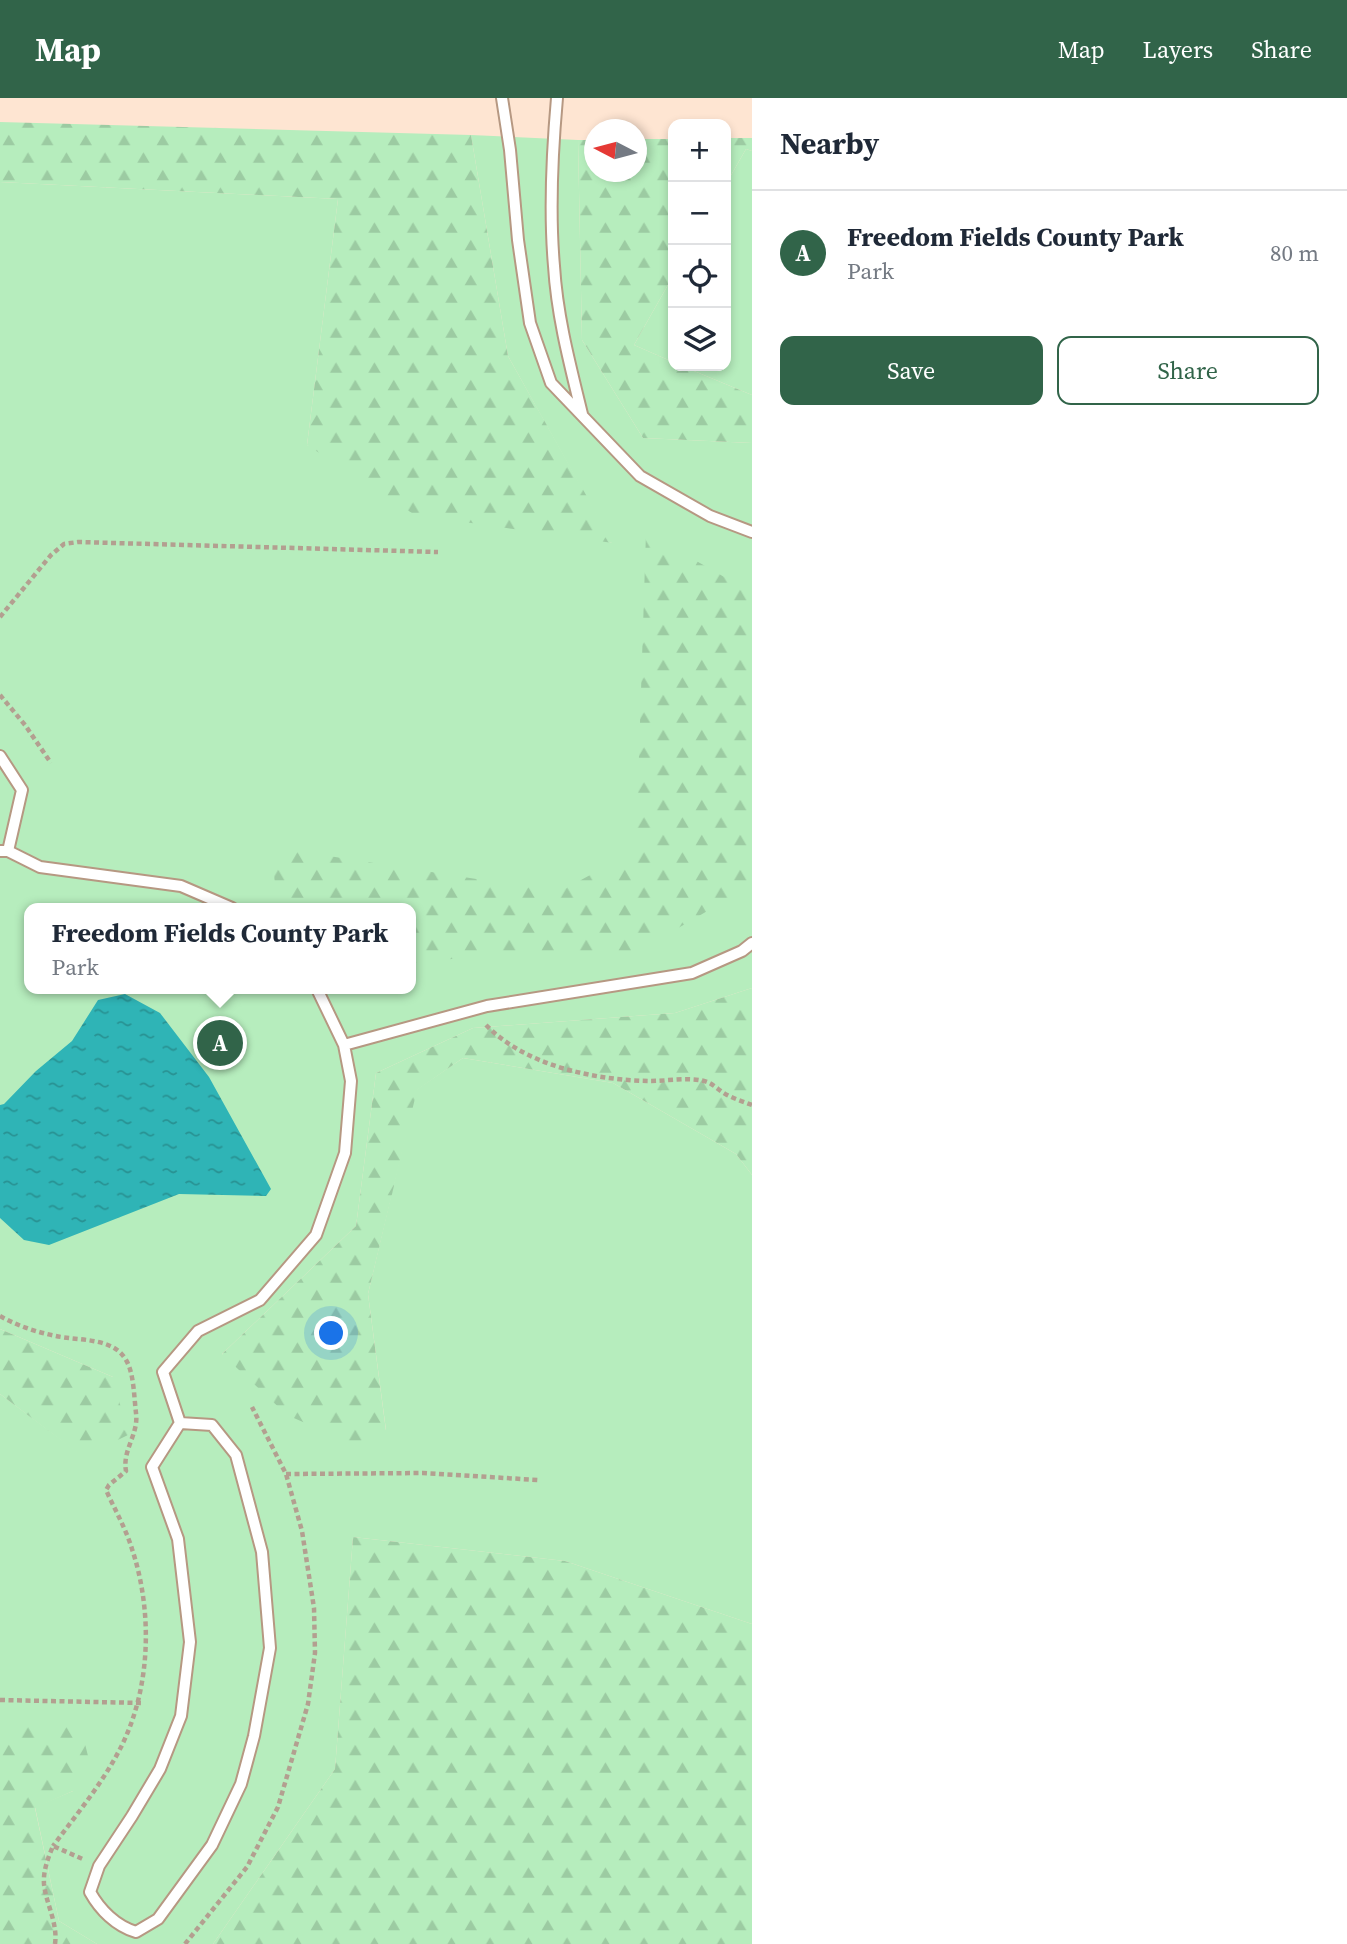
<!DOCTYPE html>
<meta charset="utf-8">
<style>
:root{--surface:#fff;--page:#f2f2f3;--text:#1f2937;--muted:#747a83;--line:#e0e1e3;--accent:#316449}
body{margin:0;font-family:"Source Serif 4",serif;background:var(--page);color:var(--text)}
.controls{position:absolute;right:21px;top:21px;display:grid;overflow:hidden;border-radius:14px;box-shadow:0 4px 10px #0003}
.controls button{width:63px;height:63px;display:grid;place-items:center;padding:0;border:0;border-bottom:2px solid var(--line);background:var(--surface);color:var(--text);font:35px sans-serif}
.compass{position:absolute;left:584px;top:21px;width:63px;height:63px;border-radius:50%;background:var(--surface);box-shadow:0 4px 10px #0003;rotate:276deg}
.you{position:absolute;left:332px;top:1236px;width:24px;height:24px;margin:-18px;border:5px solid #fff;border-radius:50%;background:#1a73e8;box-shadow:0 0 0 10px #1a73e833}
.badge{display:grid;place-items:center;width:46px;height:46px;border-radius:50%;background:var(--accent);color:#fff;font-size:23px;font-weight:700}
.pin{position:absolute;translate:-50% -50%;border:4px solid #fff;box-shadow:0 2px 7px #0006}
.popup{position:absolute;left:24px;top:805px;width:392px;height:91px;box-sizing:border-box;display:grid;place-content:center;border-radius:14px;background:var(--surface);filter:drop-shadow(0 2px 5px #0005);font-size:23px;white-space:nowrap;color:var(--muted)}
.popup b{font-size:26px;color:var(--text)}
.popup::after{content:'';position:absolute;left:50%;top:100%;margin-left:-14px;border:14px solid transparent;border-top-color:var(--surface)}
.list{margin:0;padding:0;list-style:none}
h2{display:flex;justify-content:space-between;align-items:center;height:91px;margin:0;padding:0 28px;font-size:30px}
h2 small{font-size:23px;font-weight:400;color:var(--muted)}
.list li{display:grid;grid-template-columns:46px 1fr auto;gap:21px;align-items:center;box-sizing:border-box;height:126px;padding:0 28px;border-top:2px solid var(--line)}
.list b{display:block;font-size:26px;white-space:nowrap}
.list p{margin:0;font-size:23px;white-space:nowrap;color:var(--muted)}
.list em{font-size:23px;font-style:normal;color:var(--muted)}
.actions{display:flex;gap:14px;padding:21px 28px}
.actions a{flex:1;padding:16px 0;border:2px solid var(--accent);border-radius:14px;text-align:center;font-size:24px;color:var(--accent)}
.actions .main{background:var(--accent);color:#fff}
.icon{flex:none;width:38px;height:38px;fill:none;stroke:currentColor;stroke-width:2;stroke-linecap:round;stroke-linejoin:round}
.map{position:relative;flex:none;width:752px;height:1846px;overflow:hidden}
header{display:flex;align-items:center;gap:42px;box-sizing:border-box;height:98px;padding:0 35px;background:var(--accent);color:#fff}
header strong{font-size:33px}
nav{display:flex;gap:38px;margin-inline-start:auto;font-size:24px}
main{display:flex}
aside{flex:1;background:var(--surface)}
.map>svg:first-child{display:block}
.green{fill:#b6edbd;fill-rule:evenodd}
.forest{fill:url(#forest-firs)}
.water{fill:url(#water-ripples)}
.lines{fill:none;stroke-linecap:round;stroke-linejoin:round}
.lane-casing{stroke:#b69882;stroke-width:14}
.path{stroke:#b39f90;stroke-width:4.5;stroke-dasharray:5 3.5;stroke-linecap:butt}
.lane{stroke:#fff;stroke-width:10}
</style>
<header>
<strong>Map</strong>
<nav><a>Map</a><a>Layers</a><a>Share</a></nav>
</header>
<main>
<div class="map">
<svg width="752" height="1846" viewBox="0 0 752 1846">
<defs>
<pattern id="forest-firs" width="22" height="20" patternUnits="userSpaceOnUse" patternTransform="scale(1.75)"><rect width="22" height="20" fill="#b6edbd"/><path d="M5 1l3.5 6h-7zM16 11l3.5 6h-7z" fill="#9ccba2"/></pattern>
<pattern id="water-ripples" width="26" height="14" patternUnits="userSpaceOnUse" patternTransform="scale(1.75)"><rect width="26" height="14" fill="#2fb4b6"/><path d="M2 4q2-2 4 0t4 0M15 11q2-2 4 0t4 0" fill="none" stroke="#289293"/></pattern>
</defs>
<rect width="100%" height="100%" fill="#fee5d2"/>
<path class="green" d="M471,37L578,42L582,242L643,340L752,345V890L675,915L473,930L376,975L356,1128L222,1256L386,1332L368,1196L416,992L463,960L613,985L736,1056L752,1077V1526L565,1463L353,1439L335,1671L213,1846H97L59,1823L35,1709L73,1693L80,1627H0V1296L83,1358L113,1279L0,1231V84L338,101L307,347L612,445L508,258ZM29,810H411V891H29Z
M746,51L752,53V297L682,268H726V86Z
M673,178V264L634,247Z"/>
<path class="forest" d="M0,24L471,37L508,258L613,445L415,417L307,347L338,101L0,84Z
M726,40H752V53L746,51L726,86Z
M637,41H673V178L634,247L673,264V268H682L752,297V345L643,340L582,242L578,42H594V74H636Z
M646,434L752,495V784L745,791L632,857L503,856L411,865V810H292L276,795L271,749L559,794L636,752Z
M752,890V1077L736,1056L613,985L463,960L417,992L368,1196L386,1333L369,1353L287,1317L222,1256L356,1128L376,975L473,930L675,915Z
M0,1231L113,1279L128,1337L83,1359L0,1296Z
M353,1439L565,1463L752,1526V1846H213L335,1671Z
M80,1626L90,1666L73,1693L35,1710L59,1823L97,1846H0V1627Z"/>
<path class="water" d="M125,896L160,915L209,979L271,1091L266,1098L179,1096L49,1147L24,1142L0,1120V1007L4,1006L36,973L72,943L98,902Z"/>
<g class="lines">
<defs>
<path id="lane" d="M502,0L510,52L518,142L530,225L551,285L640,378L710,418L752,434
M557,0C552,56 549,111 554,168C557,218 570,267 582,316
M0,658L22,692L8,753
M0,753H8L40,769L181,788L232,810
M344,947L487,908L692,875L742,853L752,845
M180,1325L212,1327L236,1357L262,1454L270,1550L254,1638L241,1686L212,1747L158,1821L136,1834C116,1828 100,1812 90,1794L99,1768L132,1718L160,1671L181,1618L190,1544L178,1441L152,1369Z
M180,1325L163,1274L198,1233L260,1202L316,1137L345,1055L351,983L344,947L317,891"/>
</defs>
<use href="#lane" class="lane-casing"/>
<path class="path" d="M0,519L51,457L64,446L78,444L438,454
M0,597L25,627L51,665
M486,927C526,968 594,982 650,983C668,983 687,979 704,983C713,985 719,993 727,997C735,1001 744,1004 752,1007
M0,1218C18,1228 36,1234 56,1238C79,1243 113,1239 126,1262C134,1275 134,1299 136,1315C139,1336 122,1352 126,1373L109,1387L106,1392C115,1412 126,1431 132,1451C153,1514 151,1591 120,1651C102,1686 76,1717 53,1748
M286,1376L423,1375L538,1382
M0,1602L142,1605
M55,1846C58,1825 46,1806 44,1786C43,1773 48,1760 53,1748L85,1762
M185,1846L247,1769L278,1709L308,1606L315,1555L314,1510L302,1433L286,1376L252,1309"/>
<use href="#lane" class="lane"/>
</g>
</svg>
<div class="controls">
<button>+</button>
<button>−</button>
<button><svg class="icon" aria-label="locate" viewBox="0 0 24 24"><circle cx="12" cy="12" r="6"/><path d="M12 2v4M12 18v4M2 12h4M18 12h4"/></svg></button>
<button><svg class="icon" aria-label="layers" viewBox="0 0 24 24"><path d="M12 4l9 5-9 5-9-5zM3 14l9 5 9-5"/></svg></button>
</div>
<svg class="compass" viewBox="-18 -18 36 36"><path d="M0-13l5 13h-10z" fill="#e53935"/><path d="M0 13l5-13h-10z" fill="#747a83"/></svg>
<div class="you"></div>
<div class="pin badge" style="left:220px;top:945px">A</div>
<div class="popup"><b>Freedom Fields County Park</b>Park</div>
</div>
<aside>
<h2>Nearby<small></small></h2>
<ul class="list">
<li><span class="badge">A</span><div><b>Freedom Fields County Park</b><p>Park</p></div><em>80 m</em></li>
</ul>
<div class="actions"><a class="main">Save</a><a>Share</a></div>
</aside>
</main>
